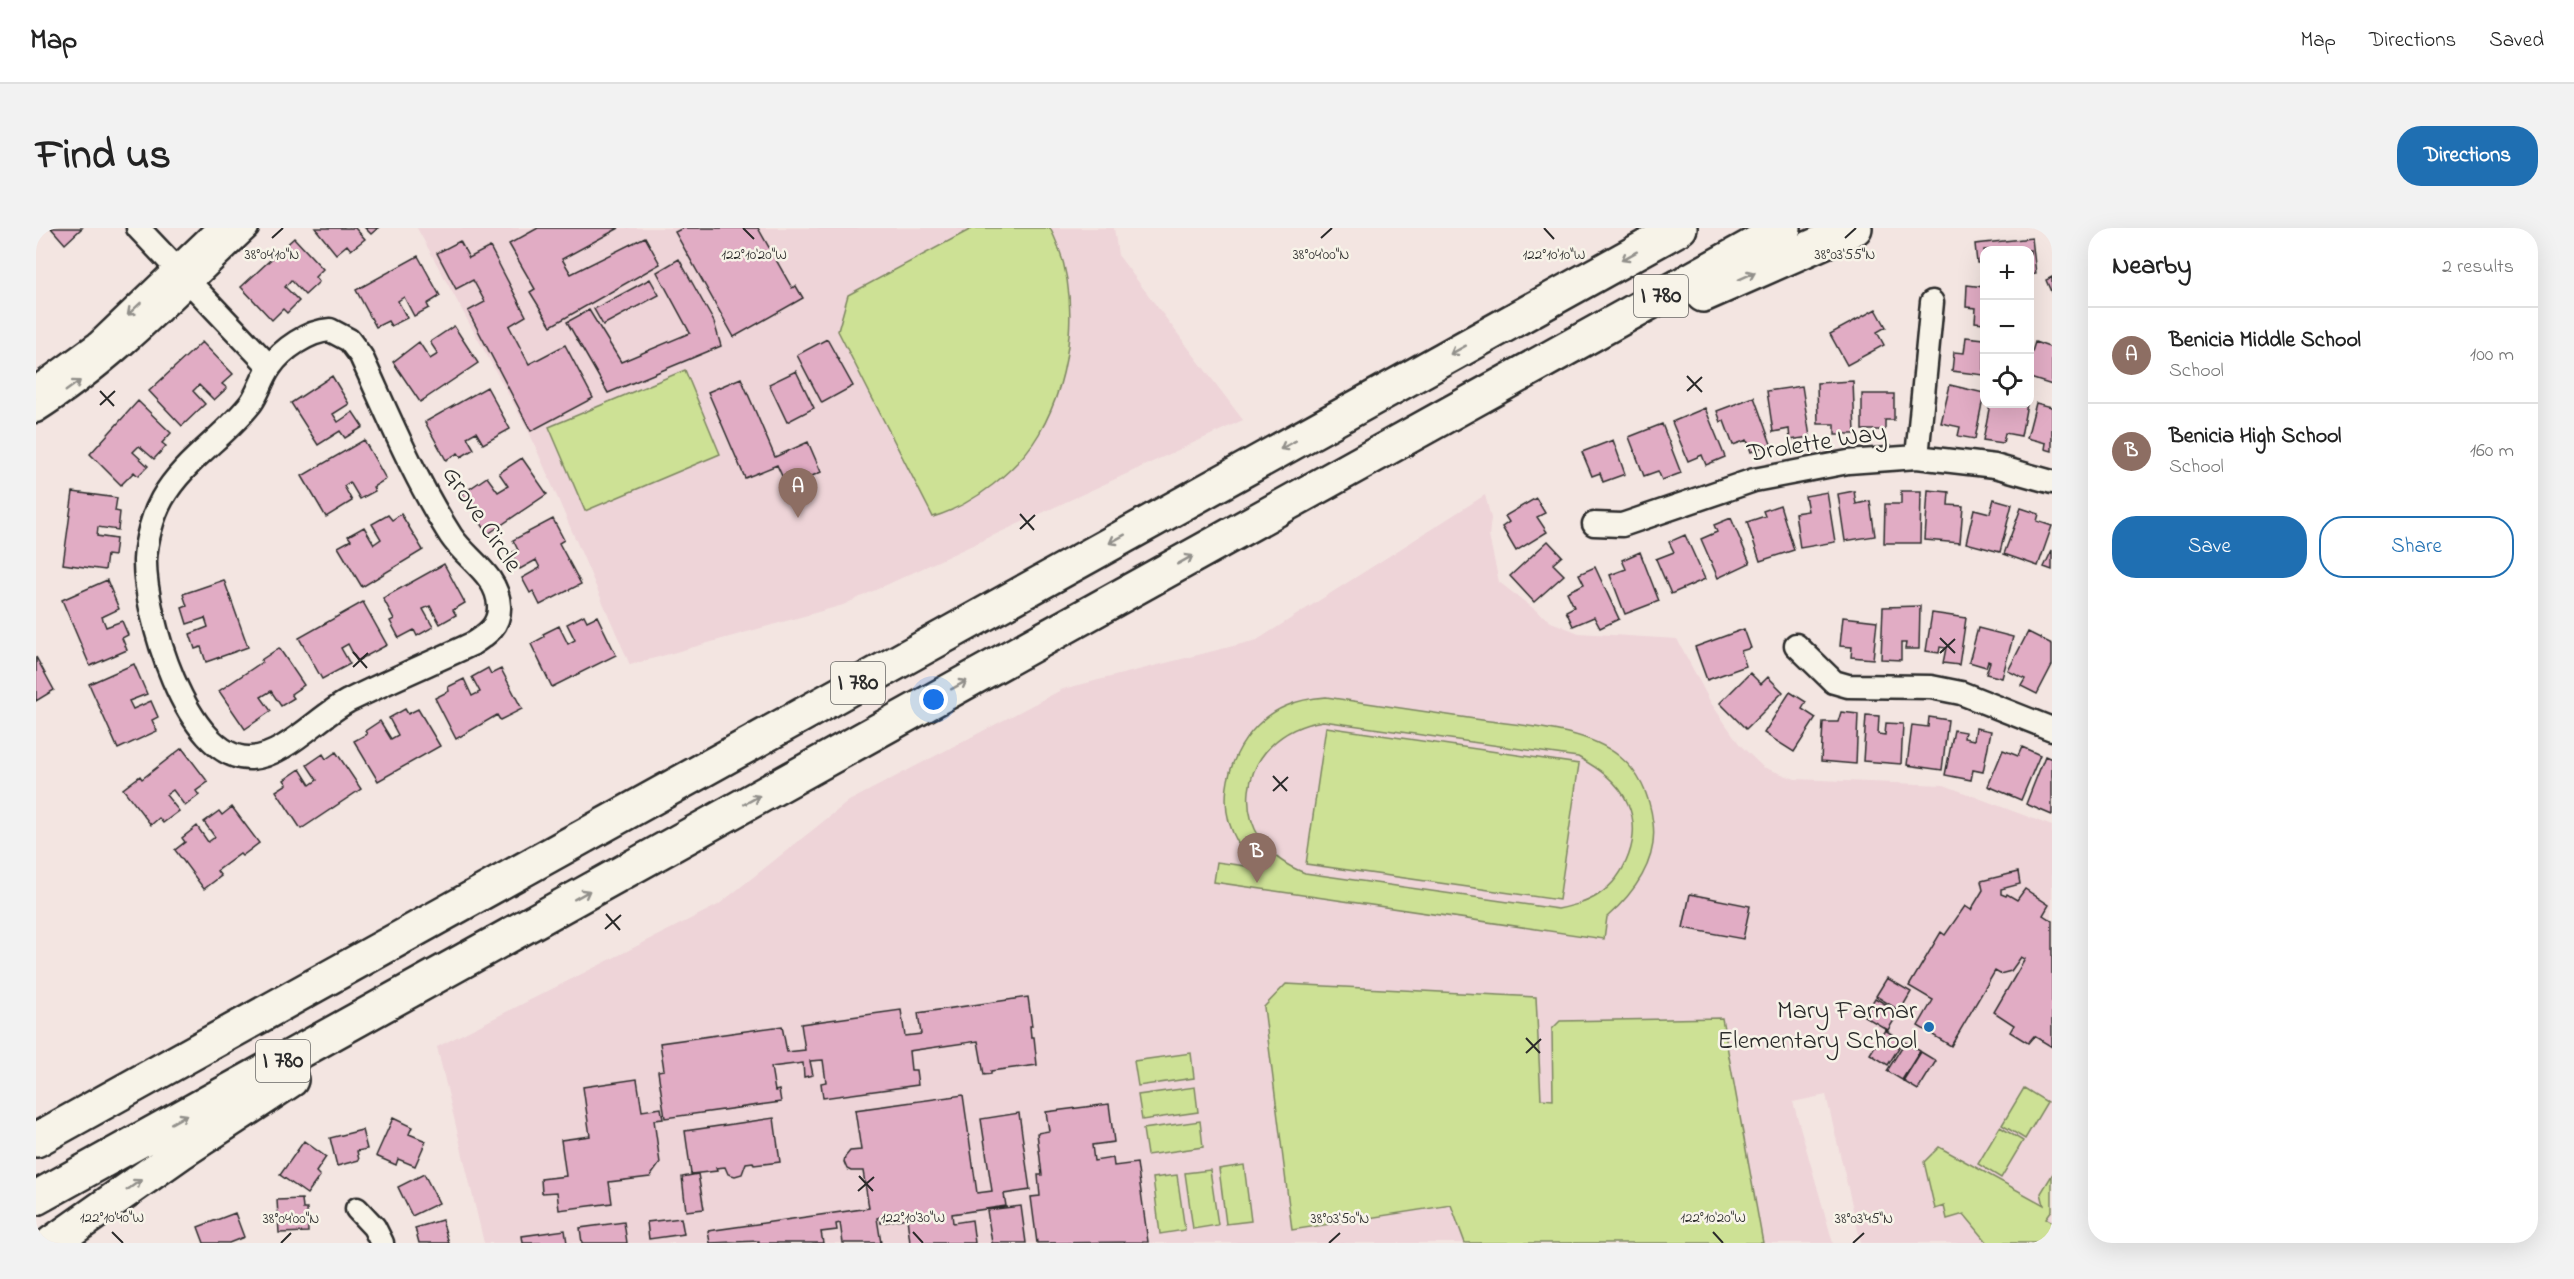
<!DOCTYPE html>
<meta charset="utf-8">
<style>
:root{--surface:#fff;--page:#f2f2f2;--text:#222;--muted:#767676;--line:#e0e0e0;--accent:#1f6fb2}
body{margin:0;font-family:"Indie Flower",sans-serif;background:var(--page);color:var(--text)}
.controls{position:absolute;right:18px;top:18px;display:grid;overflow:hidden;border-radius:12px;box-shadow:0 6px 24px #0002}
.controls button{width:54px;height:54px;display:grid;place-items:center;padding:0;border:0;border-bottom:2px solid var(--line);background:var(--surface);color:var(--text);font:30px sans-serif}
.you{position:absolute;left:898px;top:472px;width:21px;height:21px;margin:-15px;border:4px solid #fff;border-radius:50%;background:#1a73e8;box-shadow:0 0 0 9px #1a73e833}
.badge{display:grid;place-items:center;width:39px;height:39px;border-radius:50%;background:var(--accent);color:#fff;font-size:20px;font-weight:700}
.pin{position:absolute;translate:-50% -50px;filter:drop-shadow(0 2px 3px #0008)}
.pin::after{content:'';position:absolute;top:32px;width:21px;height:18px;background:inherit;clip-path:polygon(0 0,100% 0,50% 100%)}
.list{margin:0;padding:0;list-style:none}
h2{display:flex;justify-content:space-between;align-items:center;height:78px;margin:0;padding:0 24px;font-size:26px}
h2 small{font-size:20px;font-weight:400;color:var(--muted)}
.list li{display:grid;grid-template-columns:39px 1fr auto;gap:18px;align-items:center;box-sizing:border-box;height:96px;padding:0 24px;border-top:2px solid var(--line)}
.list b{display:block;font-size:22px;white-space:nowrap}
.list p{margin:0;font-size:20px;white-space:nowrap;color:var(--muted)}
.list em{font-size:20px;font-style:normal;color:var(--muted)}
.actions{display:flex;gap:12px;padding:18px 24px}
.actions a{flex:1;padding:14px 0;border:2px solid var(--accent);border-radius:24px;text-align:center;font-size:21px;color:var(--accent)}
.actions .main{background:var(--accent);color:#fff}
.icon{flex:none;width:33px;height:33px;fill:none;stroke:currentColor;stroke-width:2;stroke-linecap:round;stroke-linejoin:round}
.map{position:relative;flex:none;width:2016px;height:1015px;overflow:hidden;border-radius:24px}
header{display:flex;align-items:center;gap:36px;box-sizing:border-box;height:84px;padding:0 30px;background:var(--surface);border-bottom:2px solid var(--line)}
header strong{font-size:28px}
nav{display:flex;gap:33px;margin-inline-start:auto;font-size:21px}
.intro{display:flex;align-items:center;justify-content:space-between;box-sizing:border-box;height:144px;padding:0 36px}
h1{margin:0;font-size:42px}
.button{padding:15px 27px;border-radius:24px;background:var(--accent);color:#fff;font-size:21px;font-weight:700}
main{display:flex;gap:36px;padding:0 36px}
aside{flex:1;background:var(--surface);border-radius:24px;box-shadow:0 6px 24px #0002}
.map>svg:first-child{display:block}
.built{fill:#eed4d8}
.green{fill:#cde195;stroke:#7c8660;stroke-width:1.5;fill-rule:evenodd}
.building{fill:#e1acc4;stroke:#2b2b2b;stroke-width:1.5}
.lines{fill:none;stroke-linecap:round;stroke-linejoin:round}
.minor-casing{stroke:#2b2b2b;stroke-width:27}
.highway-casing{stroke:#2b2b2b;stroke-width:38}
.minor{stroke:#f7f3e8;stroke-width:22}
.highway{stroke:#f7f3e8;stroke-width:33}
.oneway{stroke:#918f8a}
.ticks{fill:none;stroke:#2b2b2b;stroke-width:2}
.poi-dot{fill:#1f6fb2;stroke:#f7f3e8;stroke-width:2}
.labels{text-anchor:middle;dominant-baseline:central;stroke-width:5;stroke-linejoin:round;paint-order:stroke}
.shield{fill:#f7f3e8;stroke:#686764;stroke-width:1.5}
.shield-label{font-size:24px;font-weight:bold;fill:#2b2b2b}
.street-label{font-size:26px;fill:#2b2b2b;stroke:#f7f3e8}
.poi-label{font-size:26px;fill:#2b2b2b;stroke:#f7f3e8;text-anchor:end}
.ticks-label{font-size:15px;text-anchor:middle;fill:#2b2b2b;stroke:#f7f3e8;stroke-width:5;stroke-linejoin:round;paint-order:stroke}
</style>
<header>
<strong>Map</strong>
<nav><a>Map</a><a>Directions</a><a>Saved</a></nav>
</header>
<div class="intro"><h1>Find us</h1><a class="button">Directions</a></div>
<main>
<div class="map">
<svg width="2016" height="1015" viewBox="0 0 2016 1015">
<rect width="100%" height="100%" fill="#f3e5e1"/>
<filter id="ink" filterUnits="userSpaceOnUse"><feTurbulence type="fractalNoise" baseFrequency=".0167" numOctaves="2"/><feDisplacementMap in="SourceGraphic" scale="12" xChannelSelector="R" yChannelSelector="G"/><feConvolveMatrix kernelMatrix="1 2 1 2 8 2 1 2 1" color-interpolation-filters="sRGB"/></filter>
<g filter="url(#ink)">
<path class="built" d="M381,0H1078L1082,27L1207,192L807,377L594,437L493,204Z
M1449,267L1455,290L1453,308L1463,354L1515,394L1543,405L1641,411L1675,475L1704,517L1727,539L1759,551L1908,557L2016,598V1015H1825L1790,867L1757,874L1797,1015H448L401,819L682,677L813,573L1027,461L1221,412Z"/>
<path class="green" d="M937,0H1014C1046,62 1037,147 1003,206C982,242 937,277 897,289L802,103L812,67Z
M649,142L684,226L549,283L513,199Z
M1290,469C1340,476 1389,484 1439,491C1483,498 1548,499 1583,528C1604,545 1614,569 1617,595C1622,633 1598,665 1571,689L1568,711L1178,654L1181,634L1217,639C1207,624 1198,611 1193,594C1181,550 1207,496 1250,478C1263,472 1276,470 1290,469ZM1287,493L1542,529C1562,540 1583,554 1592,576C1606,608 1590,649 1562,667C1550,675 1536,678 1522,681L1269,645C1185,614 1198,506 1287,493Z
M1290,499L1543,536L1523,672L1270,636Z
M1250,756L1500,769L1505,871L1517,872L1516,801L1524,793L1686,790L1727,1015H1429L1415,977L1256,1002L1228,779Z
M1155,825L1158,850L1102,858L1098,833Z
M1159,859L1162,884L1106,892L1102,867Z
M1988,860L2011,874L1989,911L1966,897Z
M1164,893L1167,919L1111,927L1107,901Z
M1964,899L1987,913L1965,950L1942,936Z
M1903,919L2008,977L2005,965L2016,947V982L2010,990L2016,994V1015H1952L1928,986L1911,991L1908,978L1899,981L1888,934Z
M1208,937L1215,993L1190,996L1183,941Z
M1174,942L1182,997L1157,1001L1149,945Z
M1141,947L1149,1002L1124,1006L1117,950Z"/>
<path class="building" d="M15,0H46L29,16Z
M279,0H319L329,11L315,22L311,17L300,26Z
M329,0H342L335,6Z
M502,0H583L526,31L535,46L609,9L624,36L515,98L494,64L499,61L473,16Z
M647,0H722L756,60L760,58L767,70L698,109L639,4Z
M258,10L287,41L279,49L283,54L269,67L255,52L249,59L263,73L251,85L247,81L236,92L205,59Z
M1996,10L2000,46L1994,47V22H1948V35H1941L1939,16Z
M424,13L433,30L454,19L490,88L473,98L493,136L529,117L557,170L495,203L432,83L449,74L437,52L420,61L401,25Z
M382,28L404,68L391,76L393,80L378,88L368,69L362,73L371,90L355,98L352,93L340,99L320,62Z
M643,31L678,94L685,118L572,165L531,94L553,82L585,134L654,105L621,44Z
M2016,49V66L2010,52Z
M614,51L623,67L567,97L558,81Z
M1931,57L1948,59V95L1939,94L1940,80L1930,79Z
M1840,81L1850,99L1841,104L1848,117L1811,137L1794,106Z
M418,98L442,135L384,174L357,134L383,114L394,131L402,126L394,114Z
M1930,109L1948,111V147L1916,143L1918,124L1928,125Z
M791,111L817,158L786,175L761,127Z
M166,114L197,146L186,156L191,160L178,172L163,157L157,163L169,176L146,198L113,163Z
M1999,114L2016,120V157L1994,150V130Z
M760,143L778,180L751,194L733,156Z
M296,148L313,176L297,186L302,194L317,184L327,199L309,210L304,203L282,217L255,175Z
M705,150L739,229L772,214L785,244L751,259L741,237L709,250L672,164Z
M1817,153L1819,206H1799V196H1782L1781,155Z
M1914,157L1948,165L1939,211L1922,208L1924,199L1905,195Z
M1766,158L1774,209L1754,212L1753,201L1737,204L1731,163Z
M451,159L474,201L447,216L440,204L431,209L438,221L425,229L422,225L410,232L389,194Z
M1826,166H1858V192H1849V202H1826Z
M1718,169L1735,216L1715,224L1711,212L1697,217L1688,193L1685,194L1681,183Z
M102,173L135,205L126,215L130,218L118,231L103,218L97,224L112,238L102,248L98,244L85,257L54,226Z
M2000,175L2016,179V223L2009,221L2010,215L1991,210Z
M1954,176H1991L1985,208L1969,205L1967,215L1947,212Z
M1669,180L1689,229L1670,237L1666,227L1652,233L1636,194Z
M1626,196L1645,245L1626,252L1622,243L1608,248L1593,209Z
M328,212L350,251L337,259L339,263L324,271L314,254L308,258L316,273L290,289L266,248Z
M1577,212L1589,246L1567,254L1564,245L1556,248L1546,224Z
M486,230L511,266L452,306L426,266L451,249L462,264L472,258L463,245Z
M1892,262L1913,264L1912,277L1927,278L1924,315L1889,312Z
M1818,263L1820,276L1834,273L1839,308L1809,313L1802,266Z
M1865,263H1885L1884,315H1848L1849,276H1865Z
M37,264L81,270L79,283L84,284L82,302L62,299L61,308L80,311L78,328L71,327L69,342L27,336Z
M1791,264L1799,314L1764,320L1759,285L1772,283L1769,268Z
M1500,270L1509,285L1501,289L1511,304L1480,323L1466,299L1473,294L1469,288Z
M1958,271L1976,276L1964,324L1930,315L1938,281L1954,285Z
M1744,277L1758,322L1724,333L1711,294L1729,288L1727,283Z
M1985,280L2003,286L2001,293L2016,298L2002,338L1968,326Z
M365,286L387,322L326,359L302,319L315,312L312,308L328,299L338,316L345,311L336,296L352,287L356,292Z
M1695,290L1714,335L1682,350L1665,311L1681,304L1678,297Z
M517,291L528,312L523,315L545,356L504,377L497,363L494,365L486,350L504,340L500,332L484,341L475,325L482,322L477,312Z
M1649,307L1669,351L1635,366L1620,331L1638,324L1633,314Z
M1512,313L1526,328L1517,336L1528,347L1498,374L1474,348Z
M2016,322V342L2008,339Z
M1604,324L1623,373L1589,386L1574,347L1590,341L1586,332Z
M408,336L429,375L417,382L420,387L404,396L394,378L387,381L397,399L381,408L378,402L363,410L354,393L358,391L347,370Z
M1559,339L1583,391L1564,400L1558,389L1537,398L1530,383L1538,379L1531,364L1548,356L1543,346Z
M71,352L83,381L66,389L70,399L86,393L92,407L86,410L91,422L54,438L26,372Z
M188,352L212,419L170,434L165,419L159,421L154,406L172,399L169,390L151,396L146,380L151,378L147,366Z
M327,374L351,417L321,433L312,416L305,420L314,436L286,451L263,410Z
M1884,378L1883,421H1869L1870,415H1865V432L1845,431L1847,379Z
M1896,385L1930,390L1923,437L1907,435L1910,420L1904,419L1903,425L1890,423Z
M548,387L551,393L561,388L580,427L516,459L495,416L508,409L507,406L523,398L532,416L539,412L531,396Z
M1807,389L1841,393L1837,431L1815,429L1816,419L1804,418Z
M1942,400L1977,409L1966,450L1950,446L1954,434L1952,433L1950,439L1933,434Z
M1708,401L1715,420L1705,423L1710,438L1671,452L1659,419Z
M1992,404L2016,416V437L2001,466L1985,458L1989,451L1972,443Z
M243,420L268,457L255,466L258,470L245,478L235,463L225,469L235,483L209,501L183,463L226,434L225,432Z
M0,429L18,462L0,473Z
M98,436L111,466L93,473L97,481L115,473L122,489L116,492L121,503L82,521L53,456Z
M452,440L455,446L465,441L486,481L464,492L461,487L420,511L399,470L413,463L412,459L428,451L436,468L444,464L436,449Z
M1714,445L1725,456L1732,449L1747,464L1710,501L1684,475Z
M1754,464L1770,474L1766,481L1780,490L1758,524L1728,505Z
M369,481L372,486L382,481L404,518L342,553L318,513L331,506L329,503L344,493L355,511L362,507L353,490Z
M1805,484L1822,486L1820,536L1785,533L1787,494H1802Z
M1830,487L1843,488L1842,506L1849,507L1850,495L1867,496L1865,536L1827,533Z
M1893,489L1912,492L1906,542L1871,537L1876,497L1892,499Z
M1940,500L1955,503L1947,544L1937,542L1935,552L1909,547L1918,502L1929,504L1928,510L1938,512Z
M1986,519L2004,527L1985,572L1952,558L1967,522L1982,528Z
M146,520L172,554L160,563L163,567L149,578L137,562L130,567L143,583L127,595L123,590L115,597L87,561L104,548L106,551Z
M300,524L325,561L265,601L240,563L251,556L248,552L264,541L274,557L281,552L271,537L287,526L290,531Z
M2009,528L2016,531V587L1990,576Z
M196,579L223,615L206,628L204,626L181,643L185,648L168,661L139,622L149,614L146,610L161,598L172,614L179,609L168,594L183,583L186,587Z
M1982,644L1984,656L1965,661V666L1970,668L1971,666L1981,672L1989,661L2013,677L2007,687L2016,693V819L1998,808L1992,815L1974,804L1978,797L1958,784L1989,731L1985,729L1975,743L1964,746L1959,743L1915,818L1882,798L1897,772L1873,758L1905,704L1909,707L1929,678L1935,682L1947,662L1945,653Z
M1654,666L1714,678L1707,711L1647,700Z
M1851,750L1875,764L1864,783L1840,768Z
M992,769L996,798H994L995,809H998L1001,837L955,843V846L948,847L942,813L873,823L875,842H880L882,857L787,870L785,855L790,854L787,832L774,833L777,847L768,849L767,835L735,839L739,863L743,862L745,874L629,890L622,843L628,842L624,815L746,798L751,824L769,822L765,796L865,782L869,808L885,806L882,785Z
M1839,770L1863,784L1852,802L1828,788Z
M1849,802L1867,813L1852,837L1834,826Z
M1869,814L1884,823L1866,852L1851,843Z
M1885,824L1900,833L1882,862L1867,853Z
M601,851L606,883L625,880L627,891L618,892L624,935L614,949L573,954L576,975L523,982L521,964L506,965L505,951L530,948L525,912L554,908L547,859Z
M927,867L941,965L956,963L945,891L983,885L994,962L968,966L970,978L916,986L917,995L936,992L939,1015H874L871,990L845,995L844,989L841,990L845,1015H807L804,995L800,996L801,1002L785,1004L787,1015H723V1013L674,1015L672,1003L833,980L827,943H815L811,941L808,934L809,929L814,923L825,922L819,882Z
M1073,876L1078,914L1056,917L1058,933L1077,930L1078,938L1101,935L1112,1014L1001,1015L995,969L1004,968L1002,947H1006L1001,905L1013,903L1010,884Z
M357,890L376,899L373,906L390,913L379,938L362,931L360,937L340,928Z
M738,890L744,934L718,937L717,934L710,935L706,946L699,948L692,946L689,939L680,940L681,943L655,946L649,903Z
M326,902L331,921L321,923L323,932L301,938L294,910Z
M268,913L290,929L280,944L284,948L271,966L244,947Z
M388,946L403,975L376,988L362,959Z
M662,946L668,981L650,983L646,949Z
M266,971L267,981H271L272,1004L243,1005L241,972Z
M985,978L990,1015H956L951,982Z
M199,985L208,1009L193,1015H168L162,999Z
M645,990L648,1006L613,1011L611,994Z
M406,992L413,1015H383L379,1000Z
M588,994L591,1015H546L544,1000Z
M529,1002L531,1015H487L486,1008Z"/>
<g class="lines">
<defs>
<path id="minor" d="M102,0L234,139
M294,102L313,112L325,128C353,189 379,252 415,308C431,332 462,347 463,378C464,398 450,407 436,416C395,435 352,453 312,473C282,489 249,528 215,530C150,533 108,383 109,332C110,313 116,289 126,271C147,233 189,209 215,175C223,164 226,150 234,139C246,121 273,103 294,102Z
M0,160L62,115L182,0
M0,183C79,133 143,64 211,0
M1881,229L1896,74
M1558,296L1586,297L1718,252L1812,234L1881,229L1959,238L2016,254
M1760,417L1798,454L1812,458L1895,459L1925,465L2016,501
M321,981L338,999L346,1015"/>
<path id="highway" d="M1667,67L1819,0
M0,912L1644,0
M0,970L1748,0
M16,1015L144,925L255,852"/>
</defs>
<use href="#minor" class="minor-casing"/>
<use href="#highway" class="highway-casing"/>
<use href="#minor" class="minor"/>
<use href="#highway" class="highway"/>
</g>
<defs><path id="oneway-shaft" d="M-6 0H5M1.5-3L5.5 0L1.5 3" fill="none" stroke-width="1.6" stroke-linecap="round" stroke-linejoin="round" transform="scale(1.5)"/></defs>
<g class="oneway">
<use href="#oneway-shaft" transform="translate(1593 28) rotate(151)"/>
<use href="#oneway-shaft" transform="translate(1711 48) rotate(-24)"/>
<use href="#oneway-shaft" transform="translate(98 81) rotate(137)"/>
<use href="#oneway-shaft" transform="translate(1422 122) rotate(151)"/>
<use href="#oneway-shaft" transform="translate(37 158) rotate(-36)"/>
<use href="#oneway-shaft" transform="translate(1252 217) rotate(151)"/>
<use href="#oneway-shaft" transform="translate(1081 311) rotate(151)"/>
<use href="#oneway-shaft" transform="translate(1149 332) rotate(-29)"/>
<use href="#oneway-shaft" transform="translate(923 457) rotate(-29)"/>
<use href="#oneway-shaft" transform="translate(716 572) rotate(-29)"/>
<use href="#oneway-shaft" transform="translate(546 667) rotate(-29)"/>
<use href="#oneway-shaft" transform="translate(143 891) rotate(-29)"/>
<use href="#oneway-shaft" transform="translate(98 957) rotate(-35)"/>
</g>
</g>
<path class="ticks" d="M707,0L718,11M1508,0L1518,11M236,10L247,0M1285,10L1296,0M1809,10L1820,0M1651,148L1666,164M64,163L78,178M1651,163L1666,149M64,177L79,163M984,286L998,302M984,301L999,287M1904,410L1919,425M317,424L331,440M1904,425L1919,411M317,439L332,425M1237,548L1251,563M1237,563L1252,549M570,686L584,702M569,701L585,687M1490,810L1504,825M1490,825L1505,811M823,948L837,963M822,963L838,949M76,1004L87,1015M877,1004L887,1015M1677,1004L1687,1015M245,1015L255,1005M1293,1015L1304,1005M1817,1015L1828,1005"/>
<circle class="poi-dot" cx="1893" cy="799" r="6"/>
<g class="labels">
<g class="shield">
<rect x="1598" y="47" width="54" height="42" rx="4.5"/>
<rect x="795" y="434" width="54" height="42" rx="4.5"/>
<rect x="220" y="812" width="54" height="42" rx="4.5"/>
</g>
<g class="shield-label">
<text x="1625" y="68">I 780</text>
<text x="822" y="455">I 780</text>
<text x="247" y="833">I 780</text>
</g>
<g class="street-label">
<text transform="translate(1781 216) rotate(-9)">Drolette Way</text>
<text transform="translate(445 292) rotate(56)">Grove Circle</text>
</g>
<g class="poi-label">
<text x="1881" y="784">Mary Farmar<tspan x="1881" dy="30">Elementary School</tspan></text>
</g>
</g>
<g class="ticks-label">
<text x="236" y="31">38°04'10"N</text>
<text x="1285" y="31">38°04'00"N</text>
<text x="1809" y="31">38°03'55"N</text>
<text x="718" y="31">122°10'20"W</text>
<text x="1518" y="31">122°10'10"W</text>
<text x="76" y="994">122°10'40"W</text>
<text x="877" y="994">122°10'30"W</text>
<text x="1677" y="994">122°10'20"W</text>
<text x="255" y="995">38°04'00"N</text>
<text x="1304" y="995">38°03'50"N</text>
<text x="1828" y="995">38°03'45"N</text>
</g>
</svg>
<div class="controls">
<button>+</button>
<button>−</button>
<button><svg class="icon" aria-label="locate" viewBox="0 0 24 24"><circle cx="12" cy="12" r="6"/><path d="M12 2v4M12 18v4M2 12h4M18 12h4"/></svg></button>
</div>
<div class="you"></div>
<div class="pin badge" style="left:762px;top:290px;background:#8d6e63">A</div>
<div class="pin badge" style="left:1221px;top:655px;background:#8d6e63">B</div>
</div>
<aside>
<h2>Nearby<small>2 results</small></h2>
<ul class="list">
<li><span class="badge" style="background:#8d6e63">A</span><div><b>Benicia Middle School</b><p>School</p></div><em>100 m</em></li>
<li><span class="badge" style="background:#8d6e63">B</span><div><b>Benicia High School</b><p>School</p></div><em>160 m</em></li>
</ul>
<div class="actions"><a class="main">Save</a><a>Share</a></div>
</aside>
</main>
